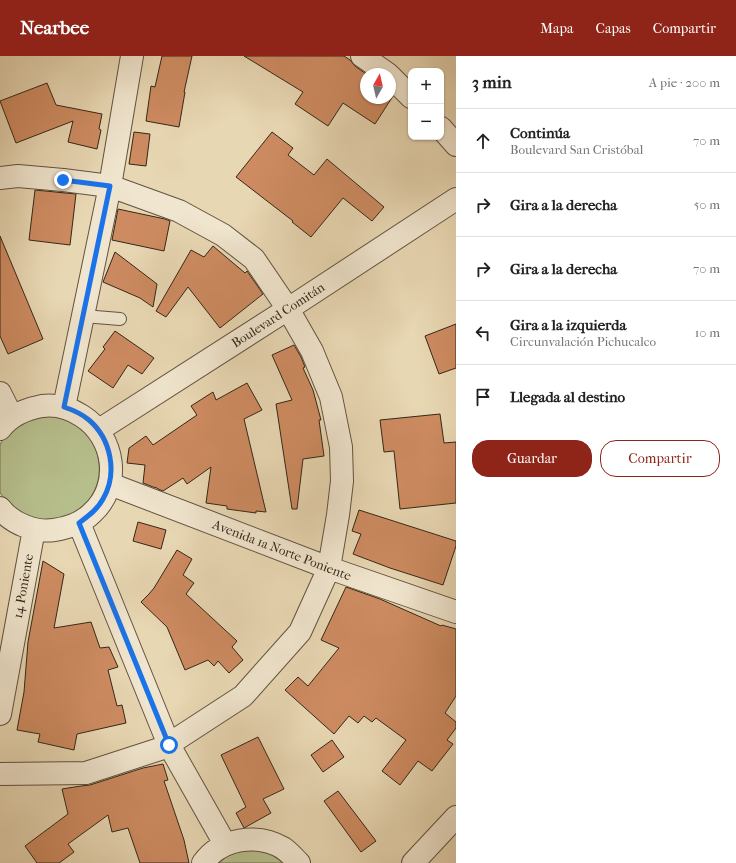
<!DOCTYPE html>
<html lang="es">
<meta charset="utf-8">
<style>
:root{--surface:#fff;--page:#f6f6f6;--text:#202124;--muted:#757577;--line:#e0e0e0;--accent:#8f2418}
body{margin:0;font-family:"IM FELL French Canon",serif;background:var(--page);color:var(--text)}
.controls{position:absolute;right:12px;top:12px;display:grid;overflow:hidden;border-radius:8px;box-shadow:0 1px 3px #0004}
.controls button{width:36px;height:36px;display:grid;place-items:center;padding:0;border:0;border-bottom:1px solid var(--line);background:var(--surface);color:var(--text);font:20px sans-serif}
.compass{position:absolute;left:360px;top:12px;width:36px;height:36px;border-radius:50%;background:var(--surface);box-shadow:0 1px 3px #0004;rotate:8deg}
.stop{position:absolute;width:12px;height:12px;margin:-9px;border:3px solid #1a73e8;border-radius:50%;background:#fff}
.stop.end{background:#1a73e8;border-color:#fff;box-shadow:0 1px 4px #0008}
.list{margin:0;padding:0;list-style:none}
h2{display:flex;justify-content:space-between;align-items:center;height:52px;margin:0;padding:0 16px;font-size:17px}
h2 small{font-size:13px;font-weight:400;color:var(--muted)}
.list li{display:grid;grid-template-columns:26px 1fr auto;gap:12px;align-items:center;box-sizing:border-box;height:64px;padding:0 16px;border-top:1px solid var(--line)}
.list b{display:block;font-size:15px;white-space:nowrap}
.list p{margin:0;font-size:13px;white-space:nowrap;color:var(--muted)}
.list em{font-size:13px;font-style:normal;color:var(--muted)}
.actions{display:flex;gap:8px;padding:12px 16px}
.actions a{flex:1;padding:9px 0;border:1px solid var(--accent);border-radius:16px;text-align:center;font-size:14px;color:var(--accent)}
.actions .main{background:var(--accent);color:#fff}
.icon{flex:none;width:22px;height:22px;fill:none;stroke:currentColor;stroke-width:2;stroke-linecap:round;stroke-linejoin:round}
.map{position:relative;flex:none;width:456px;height:807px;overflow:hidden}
header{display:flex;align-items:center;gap:24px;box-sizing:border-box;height:56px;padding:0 20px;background:var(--accent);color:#fff}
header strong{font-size:19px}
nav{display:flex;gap:22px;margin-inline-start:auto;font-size:14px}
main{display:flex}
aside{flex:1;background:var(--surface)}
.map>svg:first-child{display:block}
.green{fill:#b6be8c;stroke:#757252}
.building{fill:#ce8b61;stroke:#342718}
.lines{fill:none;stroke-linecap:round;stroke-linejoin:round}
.service-casing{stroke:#61533f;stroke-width:14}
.minor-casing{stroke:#61533f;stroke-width:24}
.service{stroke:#f0e5ce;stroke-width:12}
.minor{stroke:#f0e5ce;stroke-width:22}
.route{stroke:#1a73e8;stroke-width:5}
.labels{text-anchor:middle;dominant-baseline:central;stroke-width:3;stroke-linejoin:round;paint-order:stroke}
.street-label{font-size:13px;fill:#342718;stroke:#f0e5ce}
</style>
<header>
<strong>Nearbee</strong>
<nav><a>Mapa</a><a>Capas</a><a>Compartir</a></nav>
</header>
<main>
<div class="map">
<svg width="456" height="807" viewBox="0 0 456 807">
<rect width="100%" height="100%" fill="#e8d7b3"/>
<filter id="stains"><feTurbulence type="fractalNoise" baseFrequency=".005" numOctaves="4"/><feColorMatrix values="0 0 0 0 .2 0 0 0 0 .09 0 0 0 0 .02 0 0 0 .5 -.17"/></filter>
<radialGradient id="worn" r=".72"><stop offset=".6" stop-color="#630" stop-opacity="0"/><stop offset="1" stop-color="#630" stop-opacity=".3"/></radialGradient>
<path class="green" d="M48,360C57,361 66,362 74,367C98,382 107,415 92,439C78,464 44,471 20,457C12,452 6,445 1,438L0,436V389C4,380 13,369 22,366C30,363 40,362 48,360Z
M243,794C262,794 268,795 283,807H219L227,800Z"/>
<path class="building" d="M162,0H192L184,36H185L179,71L146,65L151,30L155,31Z
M244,0H344L350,4L355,10L366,18V42H390V38L393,40L375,68L343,47L328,70L295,48L303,36Z
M47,27L56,49L102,58L99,73L101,74L97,93L68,86L73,65L16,87L0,45Z
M134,76L150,78L146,110L129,108Z
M272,76L293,92L288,99L314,119L327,103L384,151L372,165L343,142L311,181L292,166L293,165L236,121Z
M35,134L76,138L70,189L29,184Z
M118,153L165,163L170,165L164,195L112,184Z
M0,180L43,283L8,298L0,280Z
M213,190L245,217L247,215L263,238L220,272L188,231L166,261L156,255L191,194L204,201Z
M115,196L157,228L153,251L140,242L103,226Z
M456,268V312L439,318L425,280Z
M115,275L154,302L142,318L128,309L113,332L88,315L105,293L103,291Z
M294,289L301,301L305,311L303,312L313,334L321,364H319L324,400L303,403L297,453H292L276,348L292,344L272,299Z
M247,327L262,354L244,363L266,456L256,455V457L227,453V450L206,447L211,411L187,428L183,422L163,435L158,433L157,432L153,431L143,427L145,409L127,407L129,392L146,380L153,389L197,359L191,350L213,336L216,344Z
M440,358L444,387L456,386V447L400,453L394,395L384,396L380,364Z
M359,454L456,485V490L443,529L390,512L353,498L361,478L352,475Z
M138,466L166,474L161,493L133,485Z
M177,494L192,503L183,519L194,527L186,538L237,585L232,591L243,604L229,617L218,605L214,610L208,604L185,614L167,571L141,546L149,538L154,532Z
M43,505L64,518L54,572L91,566L100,592L109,591L118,611L108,614L117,650L122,649L126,667L77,678L74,694L38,686L40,678L17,674L24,636L28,586Z
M346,531L380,543L441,570L442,569L456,573V640L445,657L456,666V672L447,684L453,688L432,715L418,705L400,729L382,715L406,684L376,662L372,666L364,660L358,667L349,660L334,678L285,634L298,621L308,630L339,592L321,584Z
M258,681L284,733L263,743L271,757L244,772L236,757L246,751L221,699Z
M332,684L344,701L323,716L311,699Z
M163,708L168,724L164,725L184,784L189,807H140L128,772L112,776L108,759L68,788L74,796L59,807H37L25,790L68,758L62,733L81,730L90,729L143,712Z
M338,735L376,785L361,796L324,745Z"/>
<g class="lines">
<defs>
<path id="service" d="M83,260L120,263"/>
<path id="minor" d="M362,0L388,18
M390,20L411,41
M441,72L456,89
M0,122L18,120L63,124L110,130L179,155L223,179L254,203L288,253L312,295L331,341L341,391L342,425L338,459L329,512L300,576L243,640L163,692L86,717L0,718
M0,337L12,361
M64,351L110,130L132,0
M0,373C10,360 25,353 42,350C56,348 70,352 82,360C115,381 122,430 92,457C82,467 68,472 54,474C35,477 11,467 0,452
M99,374L288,253L456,143
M110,428L329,512L456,556
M79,467L169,689L225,788
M0,658L34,473
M203,807C221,782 257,777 283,792C289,796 294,802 299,807
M413,807L456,761"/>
</defs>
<use href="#service" class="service-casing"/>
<use href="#minor" class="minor-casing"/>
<use href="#service" class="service"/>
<use href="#minor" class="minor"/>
</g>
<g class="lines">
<path class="route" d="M63,124L110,130L64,351C73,354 82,358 89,364C111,383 118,417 103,443C97,454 88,460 79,467L169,689"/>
</g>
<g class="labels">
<g class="street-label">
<text transform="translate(278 259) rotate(-33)">Boulevard Comitán</text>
<text transform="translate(282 494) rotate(21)">Avenida 1a Norte Poniente</text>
<text transform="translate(23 530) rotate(-80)">14 Poniente</text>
</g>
</g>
<rect width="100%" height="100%" filter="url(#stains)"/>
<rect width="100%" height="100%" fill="url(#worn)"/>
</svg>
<div class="controls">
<button>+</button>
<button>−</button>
</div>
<svg class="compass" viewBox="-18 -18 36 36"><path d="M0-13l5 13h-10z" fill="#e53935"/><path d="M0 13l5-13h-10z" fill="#757577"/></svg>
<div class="stop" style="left:169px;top:689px"></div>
<div class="stop end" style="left:63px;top:124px"></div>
</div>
<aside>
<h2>3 min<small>A pie · 200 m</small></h2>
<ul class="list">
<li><svg class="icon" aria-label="ahead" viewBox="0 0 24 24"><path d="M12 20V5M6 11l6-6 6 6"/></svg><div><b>Continúa</b><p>Boulevard San Cristóbal</p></div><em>70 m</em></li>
<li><svg class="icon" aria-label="right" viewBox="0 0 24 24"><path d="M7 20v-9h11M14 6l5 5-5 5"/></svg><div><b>Gira a la derecha</b></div><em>50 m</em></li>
<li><svg class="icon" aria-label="right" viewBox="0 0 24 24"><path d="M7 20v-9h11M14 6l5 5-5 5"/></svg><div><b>Gira a la derecha</b></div><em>70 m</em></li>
<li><svg class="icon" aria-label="left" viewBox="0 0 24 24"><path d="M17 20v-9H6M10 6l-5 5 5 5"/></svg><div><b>Gira a la izquierda</b><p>Circunvalación Pichucalco</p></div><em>10 m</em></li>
<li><svg class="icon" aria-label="arrive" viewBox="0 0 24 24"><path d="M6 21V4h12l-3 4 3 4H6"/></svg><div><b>Llegada al destino</b></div></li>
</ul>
<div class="actions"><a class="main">Guardar</a><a>Compartir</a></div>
</aside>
</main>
